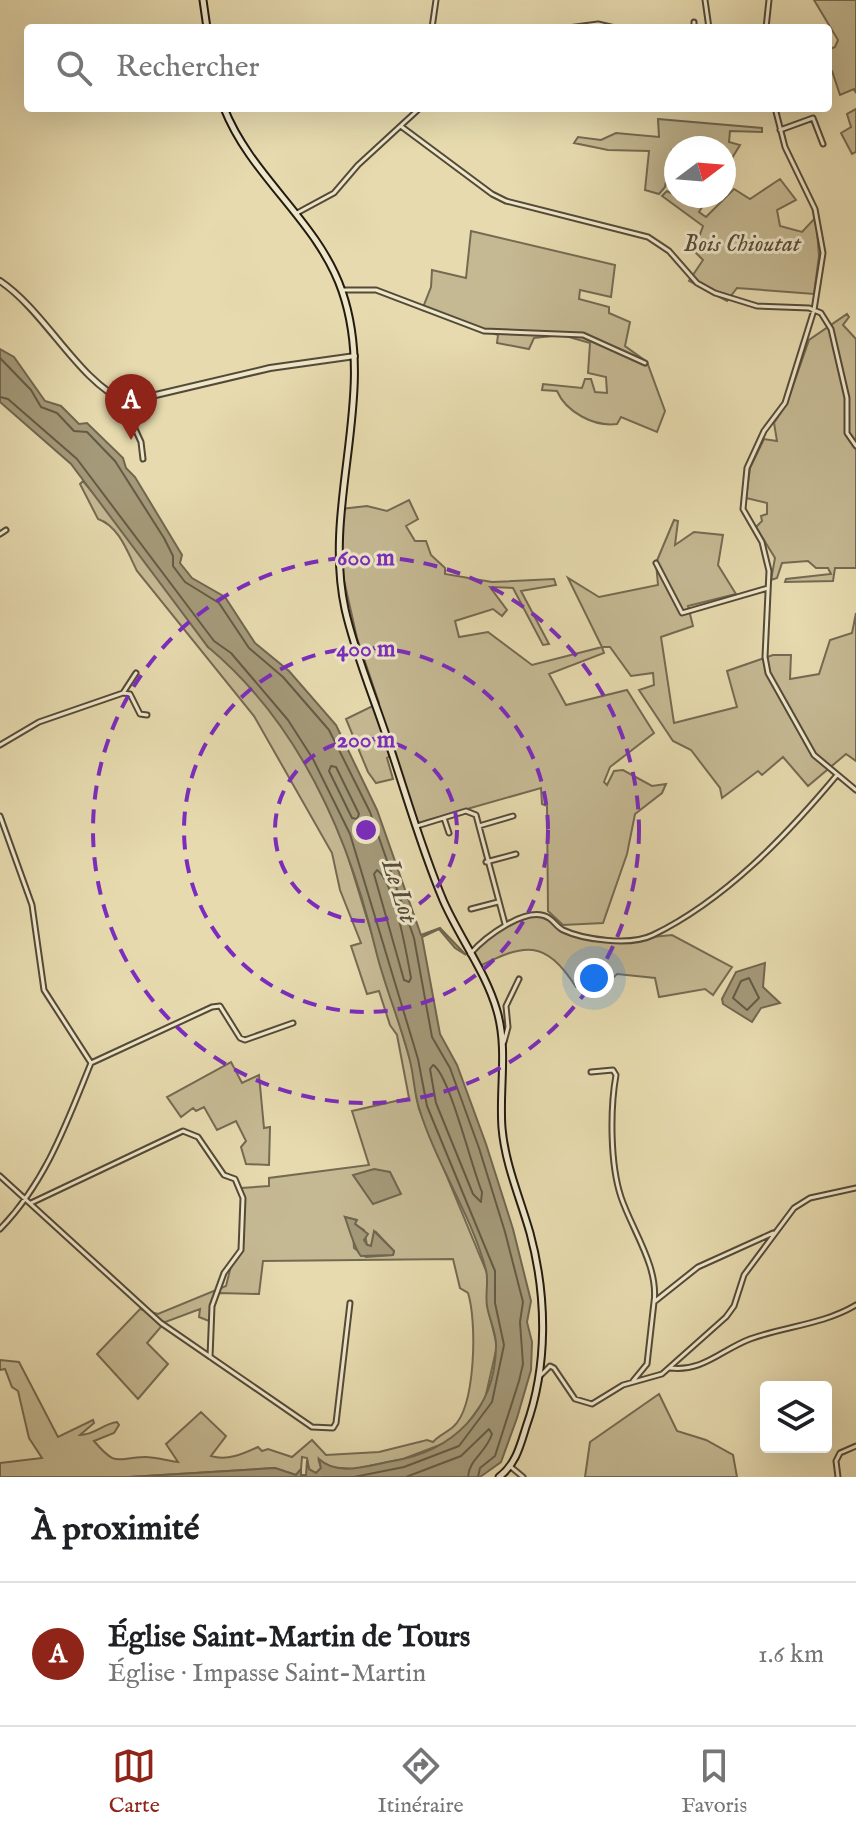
<!DOCTYPE html>
<html lang="fr">
<meta charset="utf-8">
<style>
:root{--surface:#fff;--page:#f2f2f2;--text:#202124;--muted:#757577;--line:#e0e0e0;--accent:#8f2418}
body{margin:0;font-family:"IM FELL English",serif;background:var(--page);color:var(--text)}
.controls{position:absolute;right:24px;bottom:24px;display:grid;overflow:hidden;border-radius:8px;box-shadow:0 8px 32px #0002}
.controls button{width:72px;height:72px;display:grid;place-items:center;padding:0;border:0;border-bottom:2px solid var(--line);background:var(--surface);color:var(--text);font:40px sans-serif}
.compass{position:absolute;left:664px;top:136px;width:72px;height:72px;border-radius:50%;background:var(--surface);box-shadow:0 8px 32px #0002;rotate:74deg}
.you{position:absolute;left:594px;top:978px;width:28px;height:28px;margin:-20px;border:6px solid #fff;border-radius:50%;background:#1a73e8;box-shadow:0 0 0 12px #1a73e833}
.badge{display:grid;place-items:center;width:52px;height:52px;border-radius:50%;background:var(--accent);color:#fff;font-size:26px;font-weight:700}
.pin{position:absolute;translate:-50% -66px;filter:drop-shadow(0 2px 4px #0008)}
.pin::after{content:'';position:absolute;top:42px;width:28px;height:24px;background:inherit;clip-path:polygon(0 0,100% 0,50% 100%)}
.list{margin:0;padding:0;list-style:none}
h2{display:flex;justify-content:space-between;align-items:center;height:104px;margin:0;padding:0 32px;font-size:34px}
h2 small{font-size:26px;font-weight:400;color:var(--muted)}
.list li{display:grid;grid-template-columns:52px 1fr auto;gap:24px;align-items:center;box-sizing:border-box;height:144px;padding:0 32px;border-top:2px solid var(--line)}
.list b{display:block;font-size:30px;white-space:nowrap}
.list p{margin:0;font-size:26px;white-space:nowrap;color:var(--muted)}
.list em{font-size:26px;font-style:normal;color:var(--muted)}
.icon{flex:none;width:44px;height:44px;fill:none;stroke:currentColor;stroke-width:2;stroke-linecap:round;stroke-linejoin:round}
.map{position:relative;flex:none;width:856px;height:1477px;overflow:hidden}
.search{position:absolute;background:var(--surface);box-shadow:0 8px 32px #0002;left:24px;right:24px;top:24px;height:88px;display:flex;align-items:center;gap:20px;box-sizing:border-box;padding:0 28px;border-radius:8px;color:var(--muted);font-size:30px}
.sheet{height:248px;background:var(--surface)}
nav{display:flex;justify-content:space-around;align-items:center;box-sizing:border-box;height:112px;border-top:2px solid var(--line);background:var(--surface);font-size:22px;color:var(--muted)}
nav a{display:grid;justify-items:center;gap:4px}
nav .on{color:var(--accent)}
.map>svg:first-child{display:block}
.green{fill:#c5b993;stroke:#746a52;stroke-width:2;fill-rule:evenodd}
.water{fill:#a49979;stroke:#70664f;stroke-width:2}
.lines{fill:none;stroke-linecap:round;stroke-linejoin:round}
.shore{stroke:#645a45;stroke-width:2}
.minor-casing{stroke:#544a38;stroke-width:7}
.tertiary-casing{stroke:#544a38;stroke-width:8}
.secondary-casing{stroke:#231a11;stroke-width:9}
.minor{stroke:#efe7ca;stroke-width:3}
.tertiary{stroke:#efe7ca;stroke-width:4}
.secondary{stroke:#efe7ca;stroke-width:5}
.ring{fill:none;stroke:#7b2cbf;stroke-width:4;stroke-dasharray:14 10}
.labels{text-anchor:middle;dominant-baseline:central;stroke-width:6;stroke-linejoin:round;paint-order:stroke}
.park-label{font-size:24px;font-style:italic;fill:#544a38;stroke:#efe7ca}
.water-label{font-size:26px;font-style:italic;fill:#574d3b;stroke:#efe7ca}
.centre{fill:#7b2cbf;stroke:#efe7ca;stroke-width:4}
.ring-label{font-size:24px;text-anchor:middle;font-weight:bold;fill:#7b2cbf;stroke:#efe7ca;stroke-width:6;stroke-linejoin:round;paint-order:stroke}
</style>
<div class="map">
<svg width="856" height="1477" viewBox="0 0 856 1477">
<rect width="100%" height="100%" fill="#e6daae"/>
<filter id="stains"><feTurbulence type="fractalNoise" baseFrequency=".0025" numOctaves="4"/><feColorMatrix values="0 0 0 0 .2 0 0 0 0 .09 0 0 0 0 .02 0 0 0 .5 -.17"/></filter>
<radialGradient id="worn" r=".72"><stop offset=".6" stop-color="#630" stop-opacity="0"/><stop offset="1" stop-color="#630" stop-opacity=".3"/></radialGradient>
<path class="green" d="M814,0H856V93L854,89L840,95L832,71H828V50L835,47L838,40Z
M856,109V152L852,154L841,133L851,127L847,114Z
M658,119L762,128V132L730,131L729,142L740,145L724,171V148L672,150L665,187L659,194L645,190L649,151L608,150L574,143L578,137L601,140L616,133L659,137Z
M780,179L796,200L777,210L780,226L802,232L816,217L819,256L814,294L737,288L727,301L689,281L703,260L694,251L703,226L662,196L667,191L682,199L683,196H709L699,212L706,217L734,189L750,199Z
M471,231L615,265L611,297L580,290L579,299L609,307V313L630,322L625,346L647,362L665,411L657,432L621,417L617,424C594,427 566,412 557,391L542,390L543,384L582,388L585,379H591L595,392L607,393L606,377L588,373L590,343L562,335L534,338L529,349L497,343L498,335L422,310L431,287L432,270L466,278Z
M847,314L849,317L843,325L856,339V568H835L833,581L785,582L786,579L831,574L828,568H816L808,561L782,563L777,578L771,580L775,558L756,527L762,521L761,516L767,514V503L746,498L750,468L764,439L777,441L774,423L787,403L809,340Z
M83,481L124,530L208,647L226,659L282,724L306,763L342,837L411,1062L419,1109L487,1273V1304L497,1346L485,1399L466,1426L453,1440L403,1459L354,1469L327,1467L319,1461L321,1468L316,1473L309,1469L307,1458L302,1457L301,1469L296,1475L275,1468L129,1477H0V1463L42,1458L29,1438L18,1391L12,1387L5,1369L0,1370V1360L19,1362L58,1437L93,1420L94,1423L80,1435C95,1435 102,1424 117,1422L119,1425L114,1433L94,1441C118,1469 116,1457 145,1457C156,1457 168,1461 178,1462L166,1444L201,1412L226,1436L211,1456C227,1461 243,1454 258,1447L262,1451L268,1449L292,1457L312,1440L326,1455L379,1452L427,1440L433,1442C439,1435 446,1433 453,1427C476,1407 477,1321 468,1293L460,1288L453,1259L263,1261L259,1294L219,1293L209,1321L199,1317L200,1309L165,1322L147,1343L168,1364L138,1399L97,1354L140,1309L158,1314L226,1286L231,1266L241,1252V1188L269,1186V1178L369,1165L352,1111L409,1098L397,1035L390,1025L379,991L367,994L351,946L361,943L340,890L332,853L254,716L137,571C128,553 119,526 98,519L80,484ZM345,1217L356,1220L355,1224L364,1230L367,1245L371,1246L376,1232L394,1251L393,1255L366,1257L354,1248L353,1232Z
M409,500L418,519L406,526L415,541H426L431,555L445,568V574L492,582L554,579L556,585L521,591L549,644L543,645L513,588L490,587L507,610L502,616L493,609L455,621L459,637L488,632L532,665L602,647L568,578L599,597L658,585L656,563L674,520L678,521L675,545L694,532L723,535L718,565L736,594L688,606L693,626L661,637L674,723L737,707L727,671L773,655H791L790,679L819,674L830,640L852,633L856,613V761L846,754L808,786L783,757L762,775L758,771L722,798L720,788L691,750L673,741L639,690L654,685L653,673L631,676L610,647H602L604,653L549,674L566,705L627,690L654,733L610,767L604,782L607,785L614,771L623,770L652,786L666,784L662,793L635,814L627,854L603,923L563,925L548,911L547,806L542,804L541,788L418,823L394,754L387,758L393,779L376,783L368,772L346,719L379,703L357,638L339,558L341,509L367,506L387,511Z
M537,915L550,918L561,930L586,936L622,940L672,935L732,967L713,995L705,989L659,997L655,978L617,974L611,980L576,987C545,939 525,943 478,967L470,954C491,930 508,924 537,915Z
M231,1062L242,1083L259,1075L264,1128L270,1127L269,1165L246,1164L241,1147L246,1141L236,1121L217,1130L204,1107L196,1111L193,1108L181,1117L167,1097Z
M659,1394L677,1431L706,1440L733,1455L737,1477H585L590,1442Z"/>
<path class="water" d="M0,349L14,357L45,401L61,406L79,424L87,423L123,458L126,468L135,477L182,555L180,563L192,578L225,597L255,643L289,671L336,725L377,810L421,935L440,928L466,955L455,948L439,929L422,937L440,1034L457,1065L486,1144L513,1229L531,1301L527,1322L532,1342L531,1370L517,1418L501,1462L480,1477H129L275,1468L296,1475L301,1469V1475H306L307,1460L309,1469L316,1473L321,1468L319,1459C338,1477 369,1465 393,1461C453,1451 495,1410 496,1347C497,1334 489,1319 487,1306C485,1294 489,1281 486,1270C471,1214 436,1164 419,1108C414,1093 414,1076 410,1061C401,1024 385,988 376,951C349,837 299,723 208,647L71,464L0,402Z
M765,963L763,987L780,1003L761,1008L752,1022L723,1004L722,999L736,972Z
M374,1169L390,1172L401,1194L373,1204L353,1175Z
M345,1217L357,1220L355,1224L368,1234L364,1240L367,1245L371,1246L374,1231L394,1251L393,1255L361,1256C355,1250 348,1226 345,1217Z"/>
<g class="lines">
<path class="shore" d="M0,358L31,390L41,407L57,413L74,431L87,432L115,461L164,538L173,556V566L185,582L219,603L249,648L283,677L329,730L370,812L414,938L432,1037L450,1068L479,1148L505,1232L523,1302L520,1322L523,1364L519,1381L495,1456L480,1468L478,1477
M0,397L8,399L77,459L214,641L231,653L288,720L313,759L350,834L418,1059L427,1106L495,1271V1303L504,1345L492,1402L459,1446L404,1467L354,1477H323
M331,766L336,767L359,814L357,819L352,818L329,771Z
M377,870C394,881 407,955 411,978L409,982L404,980L374,874Z
M749,978L759,998L747,1010L733,998L741,981Z
M433,1065C449,1073 472,1169 482,1192L481,1202L473,1194L436,1103L430,1069Z
M406,1477L461,1456L489,1429L492,1434C486,1453 469,1459 468,1477"/>
<defs>
<path id="minor" d="M705,0L709,28
M694,22V28
M432,28L436,0
M568,28L598,24L615,28
M766,28L769,0
M775,108L785,147L815,209L823,253L814,310L785,403L764,431L747,468L743,509L762,542L769,571L765,657L768,673L814,755L856,790
M402,127L492,194L506,201L648,237L669,251L697,283L715,293L757,306L809,308L821,313L831,329L847,398V433L856,446
M780,130L813,118L823,144
M297,213L334,193L358,165L420,108
M342,290H376L484,331L583,335L645,363
M122,400L141,442L143,459
M0,534L6,530
M656,563L682,613L768,588
M123,693L136,673
M0,745L39,722L123,693L130,694L140,714L147,715
M0,816L32,905L44,990L91,1063
M444,818L449,833
M417,826L466,811L476,815L505,924
M479,826L513,816
M486,862L516,854
M471,909L498,902
M470,954C484,938 527,904 549,918C554,921 557,927 563,930C584,940 631,946 653,935C725,900 786,836 837,775
M504,1042L508,1027L506,1006L519,979
M91,1063L212,1007L220,1006L240,1038L245,1040L293,1023
M591,1072L613,1070L616,1075C610,1109 610,1164 621,1197C632,1230 659,1267 654,1302
M0,1176L161,1323L312,1427L333,1428L336,1423L350,1303
M31,1203L183,1131L198,1137L224,1175L235,1179L243,1198L241,1250L224,1273L212,1306L210,1357
M0,1229C46,1182 67,1122 91,1063
M670,1368C703,1372 721,1350 750,1339C786,1326 822,1325 856,1305
M541,1375L550,1366L554,1368L575,1399L592,1404L623,1385L662,1374L726,1317L734,1306L744,1275L794,1208L810,1198L856,1188
M633,1381L647,1364L654,1302L698,1267L773,1233
M511,1467L523,1477
M838,1477L836,1461L840,1453L856,1446"/>
<path id="tertiary" d="M0,281C46,312 78,381 126,402L270,368L355,356"/>
<path id="secondary" d="M203,0L207,28
M224,108C251,177 318,221 342,291C378,395 322,503 345,609C355,654 374,698 388,741C406,794 421,848 443,900C459,937 486,972 497,1011C508,1049 499,1089 502,1128C505,1164 520,1198 530,1233C547,1296 548,1366 526,1427C520,1446 516,1464 499,1477"/>
</defs>
<use href="#minor" class="minor-casing"/>
<use href="#tertiary" class="tertiary-casing"/>
<use href="#secondary" class="secondary-casing"/>
<use href="#minor" class="minor"/>
<use href="#tertiary" class="tertiary"/>
<use href="#secondary" class="secondary"/>
</g>
<g class="ring">
<circle cx="366" cy="830" r="91"/>
<circle cx="366" cy="830" r="182"/>
<circle cx="366" cy="830" r="273"/>
</g>
<g class="labels">
<g class="park-label">
<text x="742" y="244">Bois Chioutat</text>
</g>
<g class="water-label">
<text transform="translate(399 891) rotate(72)">Le Lot</text>
</g>
</g>
<circle cx="366" cy="830" r="12" class="centre"/>
<g class="ring-label">
<text x="366" y="565">600 m</text>
<text x="366" y="656">400 m</text>
<text x="366" y="747">200 m</text>
</g>
<rect width="100%" height="100%" filter="url(#stains)"/>
<rect width="100%" height="100%" fill="url(#worn)"/>
</svg>
<div class="controls">
<button><svg class="icon" aria-label="layers" viewBox="0 0 24 24"><path d="M12 4l9 5-9 5-9-5zM3 14l9 5 9-5"/></svg></button>
</div>
<svg class="compass" viewBox="-18 -18 36 36"><path d="M0-13l5 13h-10z" fill="#e53935"/><path d="M0 13l5-13h-10z" fill="#757577"/></svg>
<div class="you"></div>
<div class="pin badge" style="left:131px;top:440px">A</div>
<div class="search"><svg class="icon" aria-label="search" viewBox="0 0 24 24"><circle cx="10" cy="10" r="6"/><path d="M15 15l6 6"/></svg>Rechercher</div>
</div>
<section class="sheet">
<h2>À proximité<small></small></h2>
<ul class="list">
<li><span class="badge">A</span><div><b>Église Saint-Martin de Tours</b><p>Église · Impasse Saint-Martin</p></div><em>1.6 km</em></li>
</ul>
</section>
<nav>
<a class="on"><svg class="icon" aria-label="map" viewBox="0 0 24 24"><path d="M3 6l6-2 6 2 6-2v14l-6 2-6-2-6 2zM9 4v14M15 6v14"/></svg>Carte</a>
<a><svg class="icon" aria-label="directions" viewBox="0 0 24 24"><path d="M12 3l9 9-9 9-9-9zM9 14v-3h6M13 9l2 2-2 2"/></svg>Itinéraire</a>
<a><svg class="icon" aria-label="saved" viewBox="0 0 24 24"><path d="M7 4h10v16l-5-4-5 4z"/></svg>Favoris</a>
</nav>
